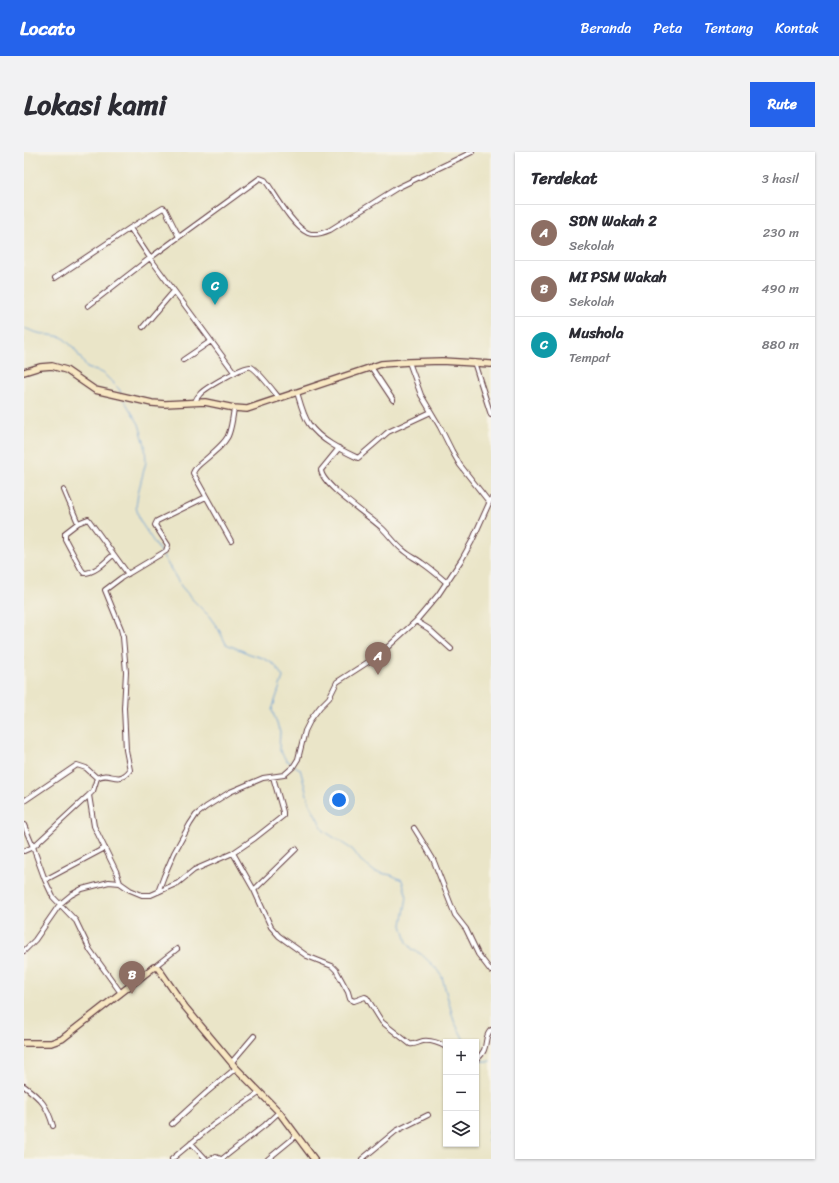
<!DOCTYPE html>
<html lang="id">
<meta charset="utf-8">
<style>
:root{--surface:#fff;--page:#f2f2f3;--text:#2b2b33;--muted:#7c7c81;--line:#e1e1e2;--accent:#2563eb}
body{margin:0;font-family:Sriracha,sans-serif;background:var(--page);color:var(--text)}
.controls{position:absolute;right:12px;bottom:12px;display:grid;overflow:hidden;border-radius:0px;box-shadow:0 1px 3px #0004}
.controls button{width:36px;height:36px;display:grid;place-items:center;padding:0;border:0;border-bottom:1px solid var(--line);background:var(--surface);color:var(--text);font:20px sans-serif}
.you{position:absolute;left:315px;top:648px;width:14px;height:14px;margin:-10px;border:3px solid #fff;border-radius:50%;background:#1a73e8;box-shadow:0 0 0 6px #1a73e833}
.badge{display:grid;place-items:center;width:26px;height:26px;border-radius:50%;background:var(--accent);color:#fff;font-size:13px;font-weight:700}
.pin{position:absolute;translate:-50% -33px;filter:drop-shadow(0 1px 2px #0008)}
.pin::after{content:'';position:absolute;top:21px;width:14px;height:12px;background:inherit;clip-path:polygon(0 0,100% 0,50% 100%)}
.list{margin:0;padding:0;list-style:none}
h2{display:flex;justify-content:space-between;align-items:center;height:52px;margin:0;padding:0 16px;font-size:17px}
h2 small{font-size:13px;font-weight:400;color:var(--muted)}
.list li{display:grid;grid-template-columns:26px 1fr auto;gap:12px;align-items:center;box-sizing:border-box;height:56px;padding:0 16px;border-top:1px solid var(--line)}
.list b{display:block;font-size:15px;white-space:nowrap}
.list p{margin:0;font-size:13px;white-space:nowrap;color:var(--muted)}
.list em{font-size:13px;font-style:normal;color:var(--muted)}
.icon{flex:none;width:22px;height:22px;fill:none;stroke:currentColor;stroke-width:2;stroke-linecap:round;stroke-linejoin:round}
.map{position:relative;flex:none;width:467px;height:1007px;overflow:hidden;border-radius:0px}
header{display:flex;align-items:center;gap:24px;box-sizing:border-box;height:56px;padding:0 20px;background:var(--accent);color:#fff}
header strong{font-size:19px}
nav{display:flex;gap:22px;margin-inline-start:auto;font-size:14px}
.intro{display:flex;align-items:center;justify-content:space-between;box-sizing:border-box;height:96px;padding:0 24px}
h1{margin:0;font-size:28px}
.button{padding:10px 18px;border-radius:0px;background:var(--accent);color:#fff;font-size:14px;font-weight:700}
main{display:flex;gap:24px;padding:0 24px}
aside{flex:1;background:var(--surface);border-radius:0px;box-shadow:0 1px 3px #0004}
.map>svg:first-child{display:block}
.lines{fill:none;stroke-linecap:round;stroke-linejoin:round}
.stream{stroke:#699ed5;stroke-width:1}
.street-casing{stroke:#623d43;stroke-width:6}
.secondary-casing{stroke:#623d43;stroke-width:8}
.street{stroke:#fff;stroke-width:4}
.secondary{stroke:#f8e8c3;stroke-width:5.5}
</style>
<header>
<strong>Locato</strong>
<nav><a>Beranda</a><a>Peta</a><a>Tentang</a><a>Kontak</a></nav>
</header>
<div class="intro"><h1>Lokasi kami</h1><a class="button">Rute</a></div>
<main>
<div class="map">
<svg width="467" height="1007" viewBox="0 0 467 1007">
<rect width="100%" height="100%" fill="#f7f3e8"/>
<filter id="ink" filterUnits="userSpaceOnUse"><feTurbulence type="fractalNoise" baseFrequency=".025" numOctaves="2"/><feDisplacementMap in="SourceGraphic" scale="8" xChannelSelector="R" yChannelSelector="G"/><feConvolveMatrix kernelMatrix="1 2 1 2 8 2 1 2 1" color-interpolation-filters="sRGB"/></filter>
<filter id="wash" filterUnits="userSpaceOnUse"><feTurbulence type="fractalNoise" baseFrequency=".012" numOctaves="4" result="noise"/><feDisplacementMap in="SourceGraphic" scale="16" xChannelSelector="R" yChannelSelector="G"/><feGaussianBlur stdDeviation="0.9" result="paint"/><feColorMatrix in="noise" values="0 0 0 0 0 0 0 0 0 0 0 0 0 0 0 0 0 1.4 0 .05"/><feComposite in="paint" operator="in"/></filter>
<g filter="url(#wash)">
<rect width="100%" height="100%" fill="#eae5c8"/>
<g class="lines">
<path class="stream" d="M0,176L14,181L38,185L50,196L63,216L79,221L95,237L97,241
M100,248L115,272L121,293L122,310L114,341L112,355L116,369L137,401
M139,404L157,434L169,448L185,464L195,478L202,492L226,502L239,506L251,513L259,525L248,558L256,580L255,597L262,608L269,612
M271,614L276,617L285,650L300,679L329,698L337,709L351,720L367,723L378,728L383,745L378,773L383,790L389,798L397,802L411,815L418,825L430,869L441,890
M454,907L457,909H467
M467,973L464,979V989L467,991"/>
</g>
</g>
<g filter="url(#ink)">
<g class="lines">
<defs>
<path id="street" d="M106,76L126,106L210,220
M31,126L106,76L139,56L141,57L155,85
M64,154L126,106L236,26L241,28C251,42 269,75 284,81C291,84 299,81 306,78L373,36L448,0
M119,175L150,139
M159,208L187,189
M385,210L397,243L416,275L428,299L436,313L465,350
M450,210L467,263
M347,215L369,248
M273,240C276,250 279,263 285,272C296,288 317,298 334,306L364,280L407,260
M171,250C172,247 174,244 176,242C181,236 221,213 227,215C233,217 251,241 256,247
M315,296L297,318C298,334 346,364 359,377C366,384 372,393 380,399C386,404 393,407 398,411C407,417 415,424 423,431
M40,338L54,371
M207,389L169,321C171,315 177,311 182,307C205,287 206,287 210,256
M89,403C81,410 71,421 60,421L57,417L41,387V381L54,371L64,367L104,422
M392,469L405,477L427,497
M65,643L70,674L92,719L96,731
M0,649L53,613L62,616L73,626
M0,673L9,695L21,728L29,745L52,769L66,798L97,841
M390,676L400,692L409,707L431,763L442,777L454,802L467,819
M0,699L9,695L65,643L69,639L73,626C86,618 94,634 106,618L102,598L100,556L102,520L99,485L97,477L81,438L97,426L142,399L144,393L131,373L133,369L182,345
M209,701L230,738L247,775L255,784L283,804L308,814L312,818L324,840L326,847L330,849L341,845L343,846L358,870L386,892C392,893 394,890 399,889C408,888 415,891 422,895
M21,728L81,696
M230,738L272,697
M134,740L140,724L150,701L166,672L172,663L182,655L206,640L239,626L260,623L269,615L274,607L281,579L287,567L296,555L305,546L313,530L355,503L392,469L414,443L438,407L448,389L467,347
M0,799L11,788L36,752L47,743L58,737L85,730L96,731L106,738L118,743H127L154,731L170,718L209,701L231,686L259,664V660L249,625
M130,815L153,797
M452,908C467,896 458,886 467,878
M207,911L230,884
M0,934C17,947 23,953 29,974
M148,972L182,941L212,916
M167,991L182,1007
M148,1007L189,973L235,941
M186,1007L192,1005L197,1007
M198,1007L241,973L255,960
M244,1007L272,984
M338,1007L372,979L404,963"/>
<path id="secondary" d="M0,220L16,215L28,214L42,218L71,238L128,251L141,252L181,250L210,256L223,257L357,212L385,210L418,209L467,212
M0,891H27L38,887L130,815L134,816L161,855L212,916L255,960L290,1007"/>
</defs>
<use href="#street" class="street-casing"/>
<use href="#secondary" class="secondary-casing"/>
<use href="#street" class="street"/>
<use href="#secondary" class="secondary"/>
</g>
</g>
</svg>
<div class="controls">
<button>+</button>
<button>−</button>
<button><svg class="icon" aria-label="layers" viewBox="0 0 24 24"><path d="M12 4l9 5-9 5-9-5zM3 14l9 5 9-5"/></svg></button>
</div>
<div class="you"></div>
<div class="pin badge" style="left:354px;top:523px;background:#8d6e63">A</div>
<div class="pin badge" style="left:108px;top:842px;background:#8d6e63">B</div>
<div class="pin badge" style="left:191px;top:153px;background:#0f9aa8">C</div>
</div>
<aside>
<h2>Terdekat<small>3 hasil</small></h2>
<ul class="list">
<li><span class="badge" style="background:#8d6e63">A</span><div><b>SDN Wakah 2</b><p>Sekolah</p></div><em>230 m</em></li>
<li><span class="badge" style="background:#8d6e63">B</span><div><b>MI PSM Wakah</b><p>Sekolah</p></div><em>490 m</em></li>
<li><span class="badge" style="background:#0f9aa8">C</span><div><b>Mushola</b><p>Tempat</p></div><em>880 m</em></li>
</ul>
</aside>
</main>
